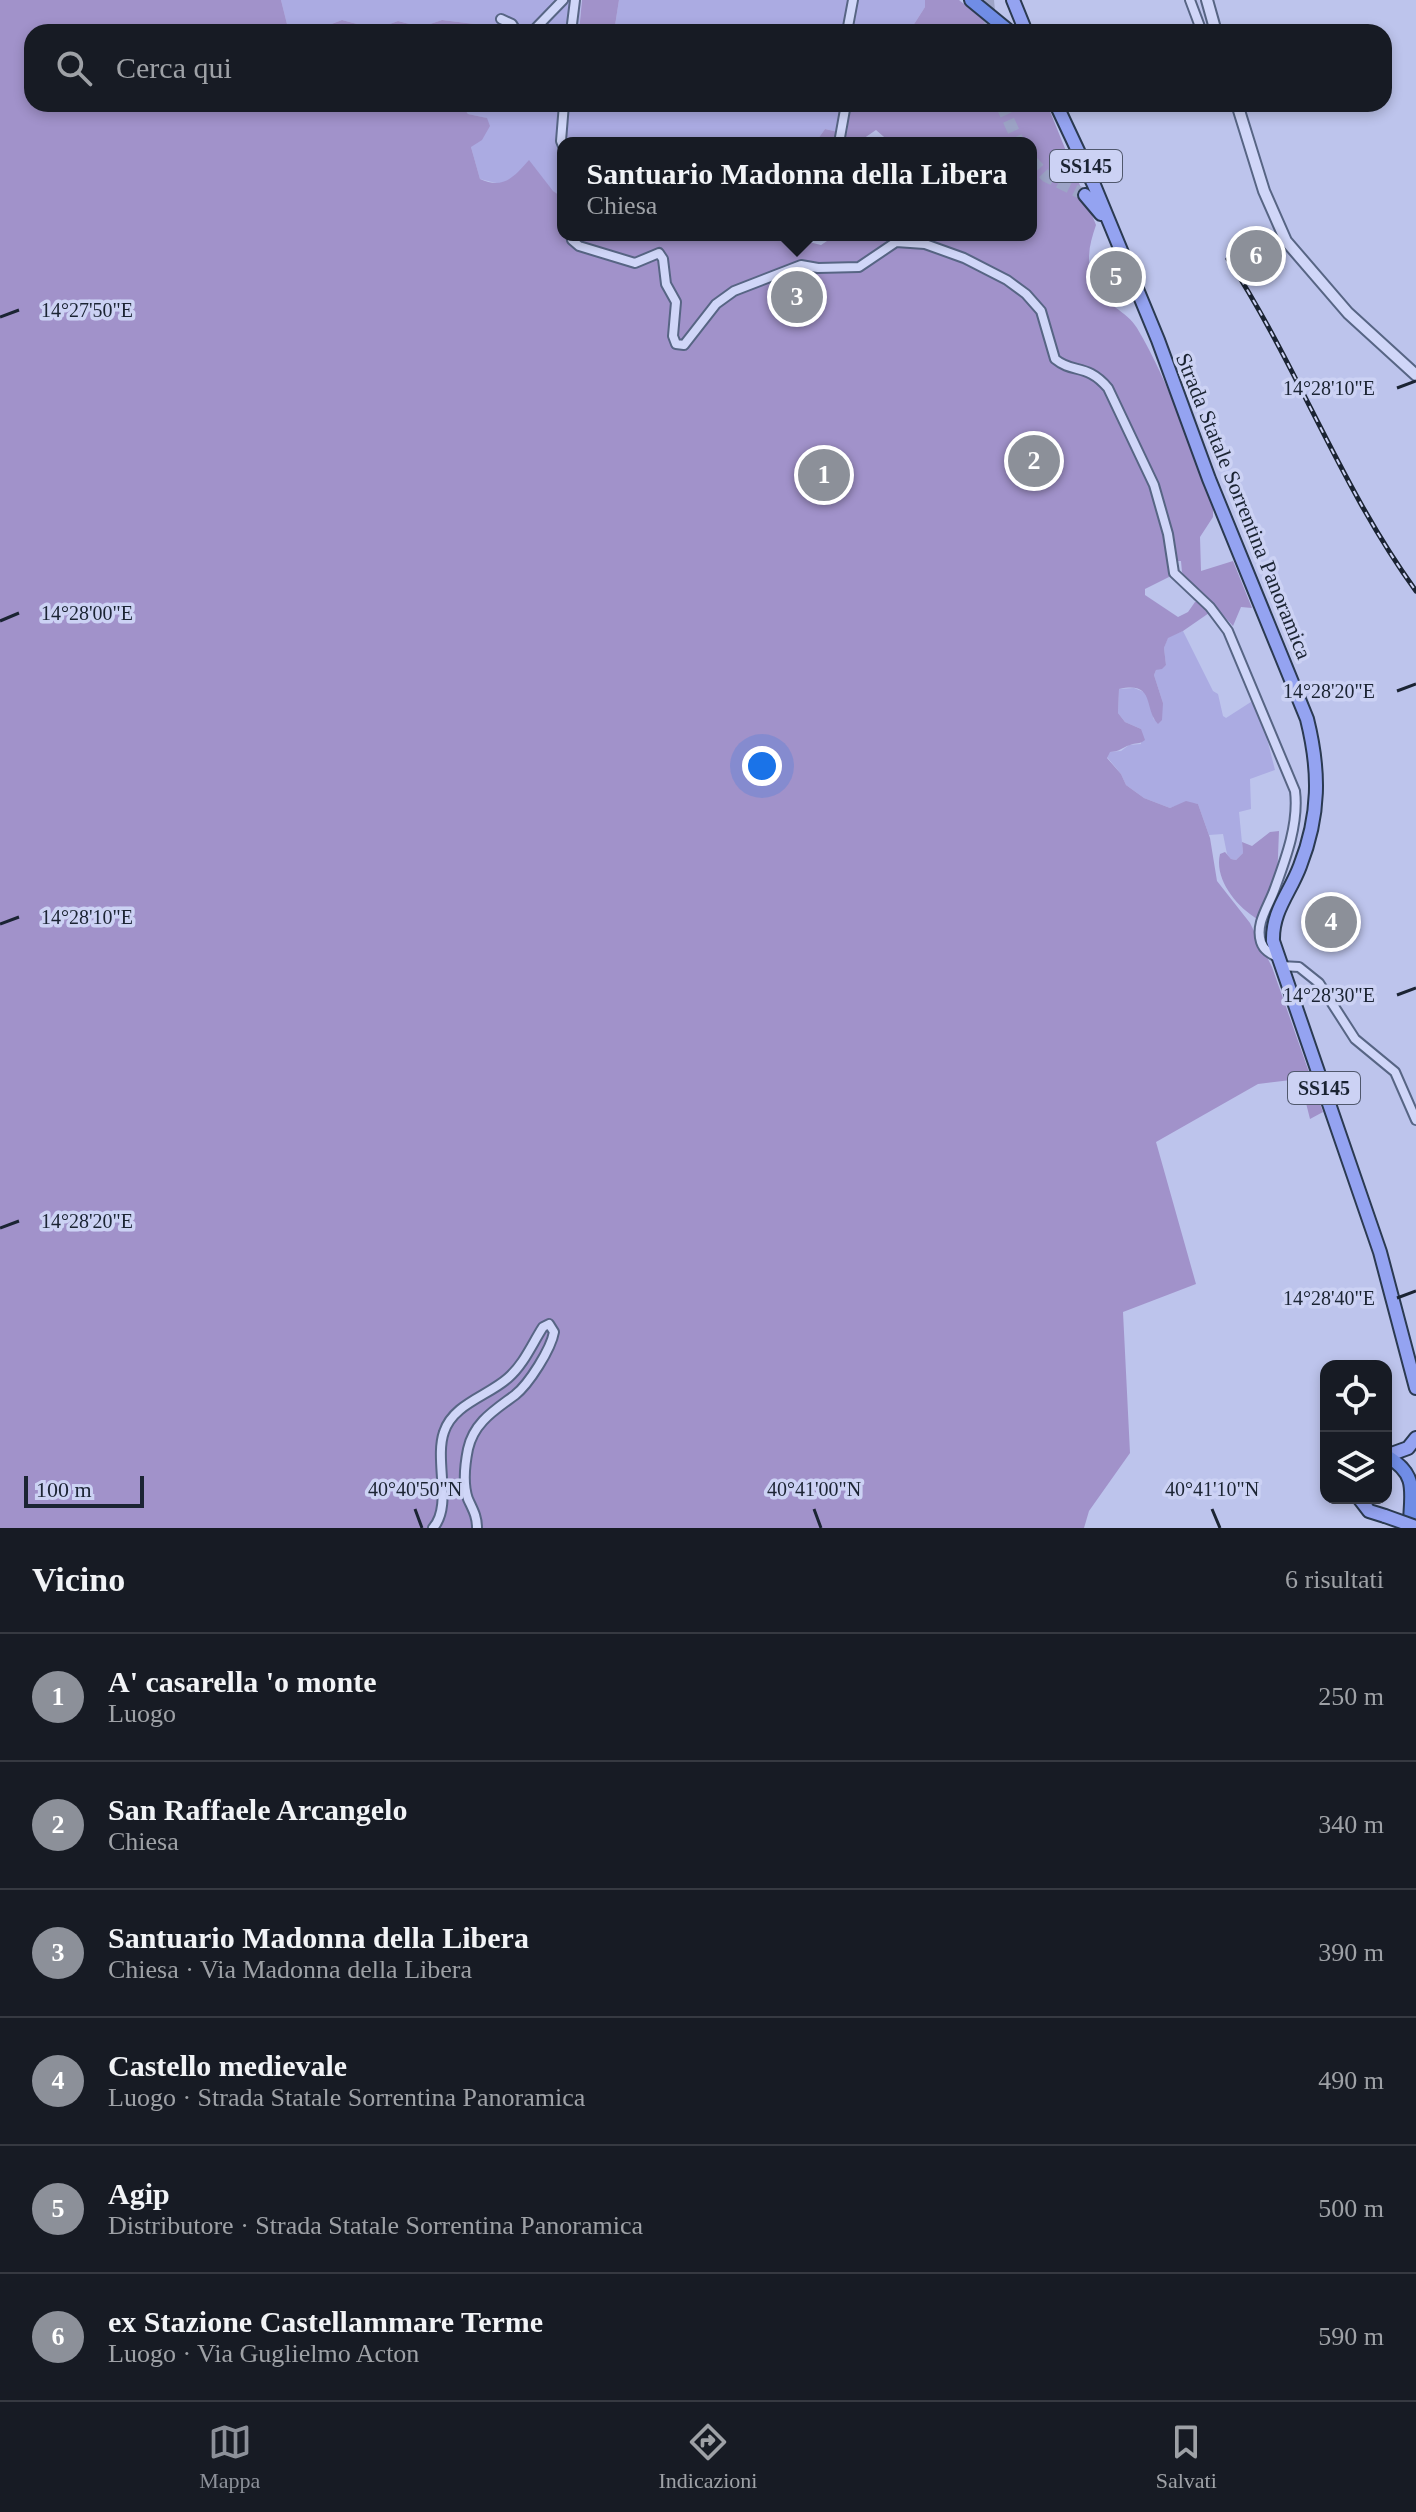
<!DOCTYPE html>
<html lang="it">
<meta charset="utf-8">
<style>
:root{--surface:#171b24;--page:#242831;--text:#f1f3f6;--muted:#9ea1a6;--line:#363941;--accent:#8c9099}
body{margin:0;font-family:"Times New Roman",serif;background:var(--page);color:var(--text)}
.controls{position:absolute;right:24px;bottom:24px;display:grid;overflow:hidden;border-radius:16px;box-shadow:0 4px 12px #0003}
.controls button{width:72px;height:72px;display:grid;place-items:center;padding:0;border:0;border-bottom:2px solid var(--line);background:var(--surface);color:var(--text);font:40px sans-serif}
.scale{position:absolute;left:24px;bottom:20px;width:120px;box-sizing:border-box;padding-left:8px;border:4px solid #1b2433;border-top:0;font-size:22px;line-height:28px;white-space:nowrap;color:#1b2433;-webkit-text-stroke:6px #ccd2f4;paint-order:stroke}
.you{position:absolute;left:762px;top:766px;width:28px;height:28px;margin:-20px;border:6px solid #fff;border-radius:50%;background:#1a73e8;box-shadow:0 0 0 12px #1a73e833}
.badge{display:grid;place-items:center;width:52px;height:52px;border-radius:50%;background:var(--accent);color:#fff;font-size:26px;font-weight:700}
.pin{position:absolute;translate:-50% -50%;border:4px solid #fff;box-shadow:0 2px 8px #0006}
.popup{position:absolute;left:557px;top:137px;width:480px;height:104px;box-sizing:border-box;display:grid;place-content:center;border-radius:16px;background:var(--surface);filter:drop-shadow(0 2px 6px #0005);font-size:26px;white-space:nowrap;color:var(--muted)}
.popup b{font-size:30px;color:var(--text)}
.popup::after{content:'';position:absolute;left:50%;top:100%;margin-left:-16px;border:16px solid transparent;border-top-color:var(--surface)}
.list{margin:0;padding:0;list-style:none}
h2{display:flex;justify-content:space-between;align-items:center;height:104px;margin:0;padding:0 32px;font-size:34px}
h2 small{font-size:26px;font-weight:400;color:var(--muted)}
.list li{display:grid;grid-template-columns:52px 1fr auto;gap:24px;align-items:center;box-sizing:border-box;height:128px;padding:0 32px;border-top:2px solid var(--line)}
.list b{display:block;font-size:30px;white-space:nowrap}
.list p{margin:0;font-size:26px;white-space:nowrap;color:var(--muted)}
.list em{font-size:26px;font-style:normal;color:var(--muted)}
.icon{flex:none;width:44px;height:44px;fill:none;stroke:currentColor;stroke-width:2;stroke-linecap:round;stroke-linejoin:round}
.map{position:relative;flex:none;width:1416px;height:1528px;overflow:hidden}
.search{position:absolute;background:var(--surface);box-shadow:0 4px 12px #0003;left:24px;right:24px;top:24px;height:88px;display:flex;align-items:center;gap:20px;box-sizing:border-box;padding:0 28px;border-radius:24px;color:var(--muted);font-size:30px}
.sheet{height:872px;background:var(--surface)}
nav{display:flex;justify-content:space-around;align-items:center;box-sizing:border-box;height:112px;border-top:2px solid var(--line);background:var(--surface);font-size:22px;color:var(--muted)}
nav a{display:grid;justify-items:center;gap:4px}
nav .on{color:var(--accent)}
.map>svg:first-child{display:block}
.farmland{fill:#ababe2}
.green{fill:#a192ca}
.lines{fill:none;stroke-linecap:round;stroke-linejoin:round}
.primary-tunnel{stroke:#9da4c7;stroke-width:12;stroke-dasharray:12 6;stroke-linecap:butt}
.minor-casing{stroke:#576584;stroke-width:12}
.tertiary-casing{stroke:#576584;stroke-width:14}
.primary-casing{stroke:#2b3a51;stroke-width:16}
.trunk-casing{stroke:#2b3a51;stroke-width:16}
.minor{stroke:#d0d6f8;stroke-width:8}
.tertiary{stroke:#d0d6f8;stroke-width:10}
.primary{stroke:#94a3f1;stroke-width:12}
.trunk{stroke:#708de6;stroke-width:12}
.rail-casing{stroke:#1b2433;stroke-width:5}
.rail{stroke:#ccd2f4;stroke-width:2;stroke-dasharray:6;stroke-linecap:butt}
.primary-bridge-casing{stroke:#2b3a51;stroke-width:16;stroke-linecap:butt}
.primary-bridge{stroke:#94a3f1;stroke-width:12}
.ticks{fill:none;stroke:#1b2433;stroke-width:3}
.labels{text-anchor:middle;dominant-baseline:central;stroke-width:7;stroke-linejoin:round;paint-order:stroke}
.shield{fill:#ccd2f4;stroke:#50586d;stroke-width:2}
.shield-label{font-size:20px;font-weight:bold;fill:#1b2433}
.street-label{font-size:22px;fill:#1b2433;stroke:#ccd2f4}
.ticks-label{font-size:20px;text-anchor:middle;fill:#1b2433;stroke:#ccd2f4;stroke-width:7;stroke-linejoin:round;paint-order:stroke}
</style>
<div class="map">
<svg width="1416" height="1528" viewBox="0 0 1416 1528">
<rect width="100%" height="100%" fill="#bdc4ec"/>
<path class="farmland" d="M281,0H581L579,32H504L499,27L442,20L421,27L398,21L376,29L342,20L321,28L319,32H289Z
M619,0H925V7L909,32H614Z
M461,104H849V115L847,134L825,129L815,143H744L730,137L729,143H563L561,198L553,191L511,179L500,184L480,179L471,147L486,118L468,114Z
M1183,631L1213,691L1218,694L1223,716L1226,718L1254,700L1263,723L1275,770L1250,779L1251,809L1239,812L1243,853L1236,860L1231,859L1227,854L1223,834L1209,835L1198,804L1186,802L1170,808L1144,798L1126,785L1121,774L1107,757L1109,752L1121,751L1129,745L1141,744V729L1125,722L1118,713L1119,689L1134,688L1144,692L1148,696L1154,720L1163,703L1154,675L1156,670L1166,665L1164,648L1168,637Z"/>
<path class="green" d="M0,0H281L289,32H32V104H461L468,114L487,118L490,126L482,140L471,147L480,179C503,190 514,177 529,160L553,191L563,198V235H800L809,242L821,245L836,235H1031V143H891L876,130L857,143H815L825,129L847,134L849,104H1047L1096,225C1089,245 1085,263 1095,284C1103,304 1127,311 1137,328C1170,384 1191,448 1213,509V517L1200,537L1201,571L1233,561L1252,608L1241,607L1233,626L1201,591L1189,583L1182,572L1181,561H1168L1169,577L1145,589V595L1178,617L1188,612L1195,602H1201L1209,613L1183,631L1168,638L1164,648L1166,665L1162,669L1156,670L1154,675L1163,703L1162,720L1158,724C1143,708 1156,681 1119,689L1118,713L1125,722L1141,729L1145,740C1139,745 1136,742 1130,745C1121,748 1121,751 1110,752L1107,758L1121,774L1126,785L1144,798L1170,808L1186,801L1198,804L1210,838L1217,881L1250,923L1272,967L1323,1112L1310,1119L1302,1087L1292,1089L1291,1080L1258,1084L1156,1142L1196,1284L1123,1312L1130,1453L1089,1511L1084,1528H0Z
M582,0H619L614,32H579Z
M925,0H959L998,32H909L925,7Z
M342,20L376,29L398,21L421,27L442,20L499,27L504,32H319L321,28Z
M1279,831L1277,881L1257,919C1236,906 1214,879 1220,854L1225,852L1231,859L1236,860L1243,853L1242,842L1252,846L1270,832Z"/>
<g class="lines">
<path class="primary-tunnel" d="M988,0L991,32
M1001,104L1019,143
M1031,160L1046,176L1085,195"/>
<defs>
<path id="minor" d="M1190,0L1202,32
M501,19L512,24L517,32
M532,32L563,0
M571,32L575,0
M847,32L853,0
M839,143L846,104
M563,146L561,141L564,104
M571,235L572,240L579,246L635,263L659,253L663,259L666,284L676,302L673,336L676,344L684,345L716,304L734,291L801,265L818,268L859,267L896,242L925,244L964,258L1007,280L1026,294L1041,311L1055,359C1073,374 1087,363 1108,388L1154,485L1168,534L1174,573L1210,607L1228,631L1295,791C1299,823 1286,858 1275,888C1269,906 1255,923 1261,942C1264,951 1271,954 1279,958
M1281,966L1299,967L1319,983L1355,1039L1395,1072L1416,1120
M433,1528C453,1506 434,1460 444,1432C453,1404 488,1396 508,1378C524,1364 532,1344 543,1327L549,1324L554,1332C551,1349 529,1384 515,1395C495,1410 474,1422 468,1449C465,1464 463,1485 468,1499C473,1510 477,1516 477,1528"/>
<path id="tertiary" d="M1207,0L1216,32
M1237,104L1264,191L1286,241L1348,313L1416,375"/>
<path id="primary" d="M1013,0L1026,32
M1056,104L1094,185L1158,340L1209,479L1307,719C1320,771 1320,815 1300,866C1290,893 1272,911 1273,941L1380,1252L1416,1388
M1085,195L1101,214
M1386,1456L1408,1448L1416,1438
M1359,1498L1369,1511L1385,1516"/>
<path id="trunk" d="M971,0L1010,32
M1387,1456C1416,1474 1412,1488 1410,1520"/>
</defs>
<use href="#minor" class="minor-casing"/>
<use href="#tertiary" class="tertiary-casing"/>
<use href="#primary" class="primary-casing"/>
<use href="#trunk" class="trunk-casing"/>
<use href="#minor" class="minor"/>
<use href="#tertiary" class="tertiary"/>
<use href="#primary" class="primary"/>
<use href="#trunk" class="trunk"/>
<defs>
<path id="rail" d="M1228,259C1297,365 1341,488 1416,591"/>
</defs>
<use href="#rail" class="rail-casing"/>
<use href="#rail" class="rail"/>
<defs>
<path id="primary-bridge" d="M1385,1516L1416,1527"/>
</defs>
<use href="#primary-bridge" class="primary-bridge-casing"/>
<use href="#primary-bridge" class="primary-bridge"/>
</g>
<path class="ticks" d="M0,317L19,310M1397,388L1416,381M0,621L19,613M1397,691L1416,684M0,924L19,917M1397,995L1416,988M0,1228L19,1221M1397,1298L1416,1291M415,1509L422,1528M814,1509L821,1528M1212,1509L1220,1528"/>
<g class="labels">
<g class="shield">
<rect x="1050" y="150" width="72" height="32" rx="6"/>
<rect x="1288" y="1072" width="72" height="32" rx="6"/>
</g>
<g class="shield-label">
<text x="1086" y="166">SS145</text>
<text x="1324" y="1088">SS145</text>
</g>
<g class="street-label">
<text transform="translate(1244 506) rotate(68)">Strada Statale Sorrentina Panoramica</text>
</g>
</g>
<g class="ticks-label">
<text x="87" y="317">14°27'50"E</text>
<text x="1329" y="395">14°28'10"E</text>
<text x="87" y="620">14°28'00"E</text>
<text x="1329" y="698">14°28'20"E</text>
<text x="87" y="924">14°28'10"E</text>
<text x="1329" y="1002">14°28'30"E</text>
<text x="87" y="1228">14°28'20"E</text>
<text x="1329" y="1305">14°28'40"E</text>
<text x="415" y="1496">40°40'50"N</text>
<text x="814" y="1496">40°41'00"N</text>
<text x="1212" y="1496">40°41'10"N</text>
</g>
</svg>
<div class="controls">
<button><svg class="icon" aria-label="locate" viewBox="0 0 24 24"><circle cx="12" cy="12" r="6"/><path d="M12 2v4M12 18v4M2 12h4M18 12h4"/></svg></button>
<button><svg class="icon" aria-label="layers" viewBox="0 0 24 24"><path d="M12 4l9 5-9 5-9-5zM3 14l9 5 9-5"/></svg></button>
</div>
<div class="scale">100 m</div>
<div class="you"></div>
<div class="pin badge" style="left:824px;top:475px">1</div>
<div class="pin badge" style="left:1034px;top:461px">2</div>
<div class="pin badge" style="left:797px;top:297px">3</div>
<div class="popup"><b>Santuario Madonna della Libera</b>Chiesa</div>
<div class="pin badge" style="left:1331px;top:922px">4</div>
<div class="pin badge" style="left:1116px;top:277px">5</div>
<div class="pin badge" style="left:1256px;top:256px">6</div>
<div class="search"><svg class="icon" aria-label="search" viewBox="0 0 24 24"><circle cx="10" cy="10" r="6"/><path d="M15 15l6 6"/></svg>Cerca qui</div>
</div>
<section class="sheet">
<h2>Vicino<small>6 risultati</small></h2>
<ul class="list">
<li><span class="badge">1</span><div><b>A' casarella 'o monte</b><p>Luogo</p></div><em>250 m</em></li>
<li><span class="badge">2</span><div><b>San Raffaele Arcangelo</b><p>Chiesa</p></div><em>340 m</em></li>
<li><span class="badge">3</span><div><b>Santuario Madonna della Libera</b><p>Chiesa · Via Madonna della Libera</p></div><em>390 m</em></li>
<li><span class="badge">4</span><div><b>Castello medievale</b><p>Luogo · Strada Statale Sorrentina Panoramica</p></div><em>490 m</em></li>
<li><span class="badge">5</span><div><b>Agip</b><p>Distributore · Strada Statale Sorrentina Panoramica</p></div><em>500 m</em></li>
<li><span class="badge">6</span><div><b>ex Stazione Castellammare Terme</b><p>Luogo · Via Guglielmo Acton</p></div><em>590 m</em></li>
</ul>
</section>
<nav>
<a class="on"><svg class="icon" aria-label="map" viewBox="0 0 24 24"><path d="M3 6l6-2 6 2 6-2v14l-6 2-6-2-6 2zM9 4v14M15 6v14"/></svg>Mappa</a>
<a><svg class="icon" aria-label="directions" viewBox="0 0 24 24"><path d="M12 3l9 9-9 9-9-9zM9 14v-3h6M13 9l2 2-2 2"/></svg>Indicazioni</a>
<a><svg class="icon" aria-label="saved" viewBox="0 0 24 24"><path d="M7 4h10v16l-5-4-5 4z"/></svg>Salvati</a>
</nav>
